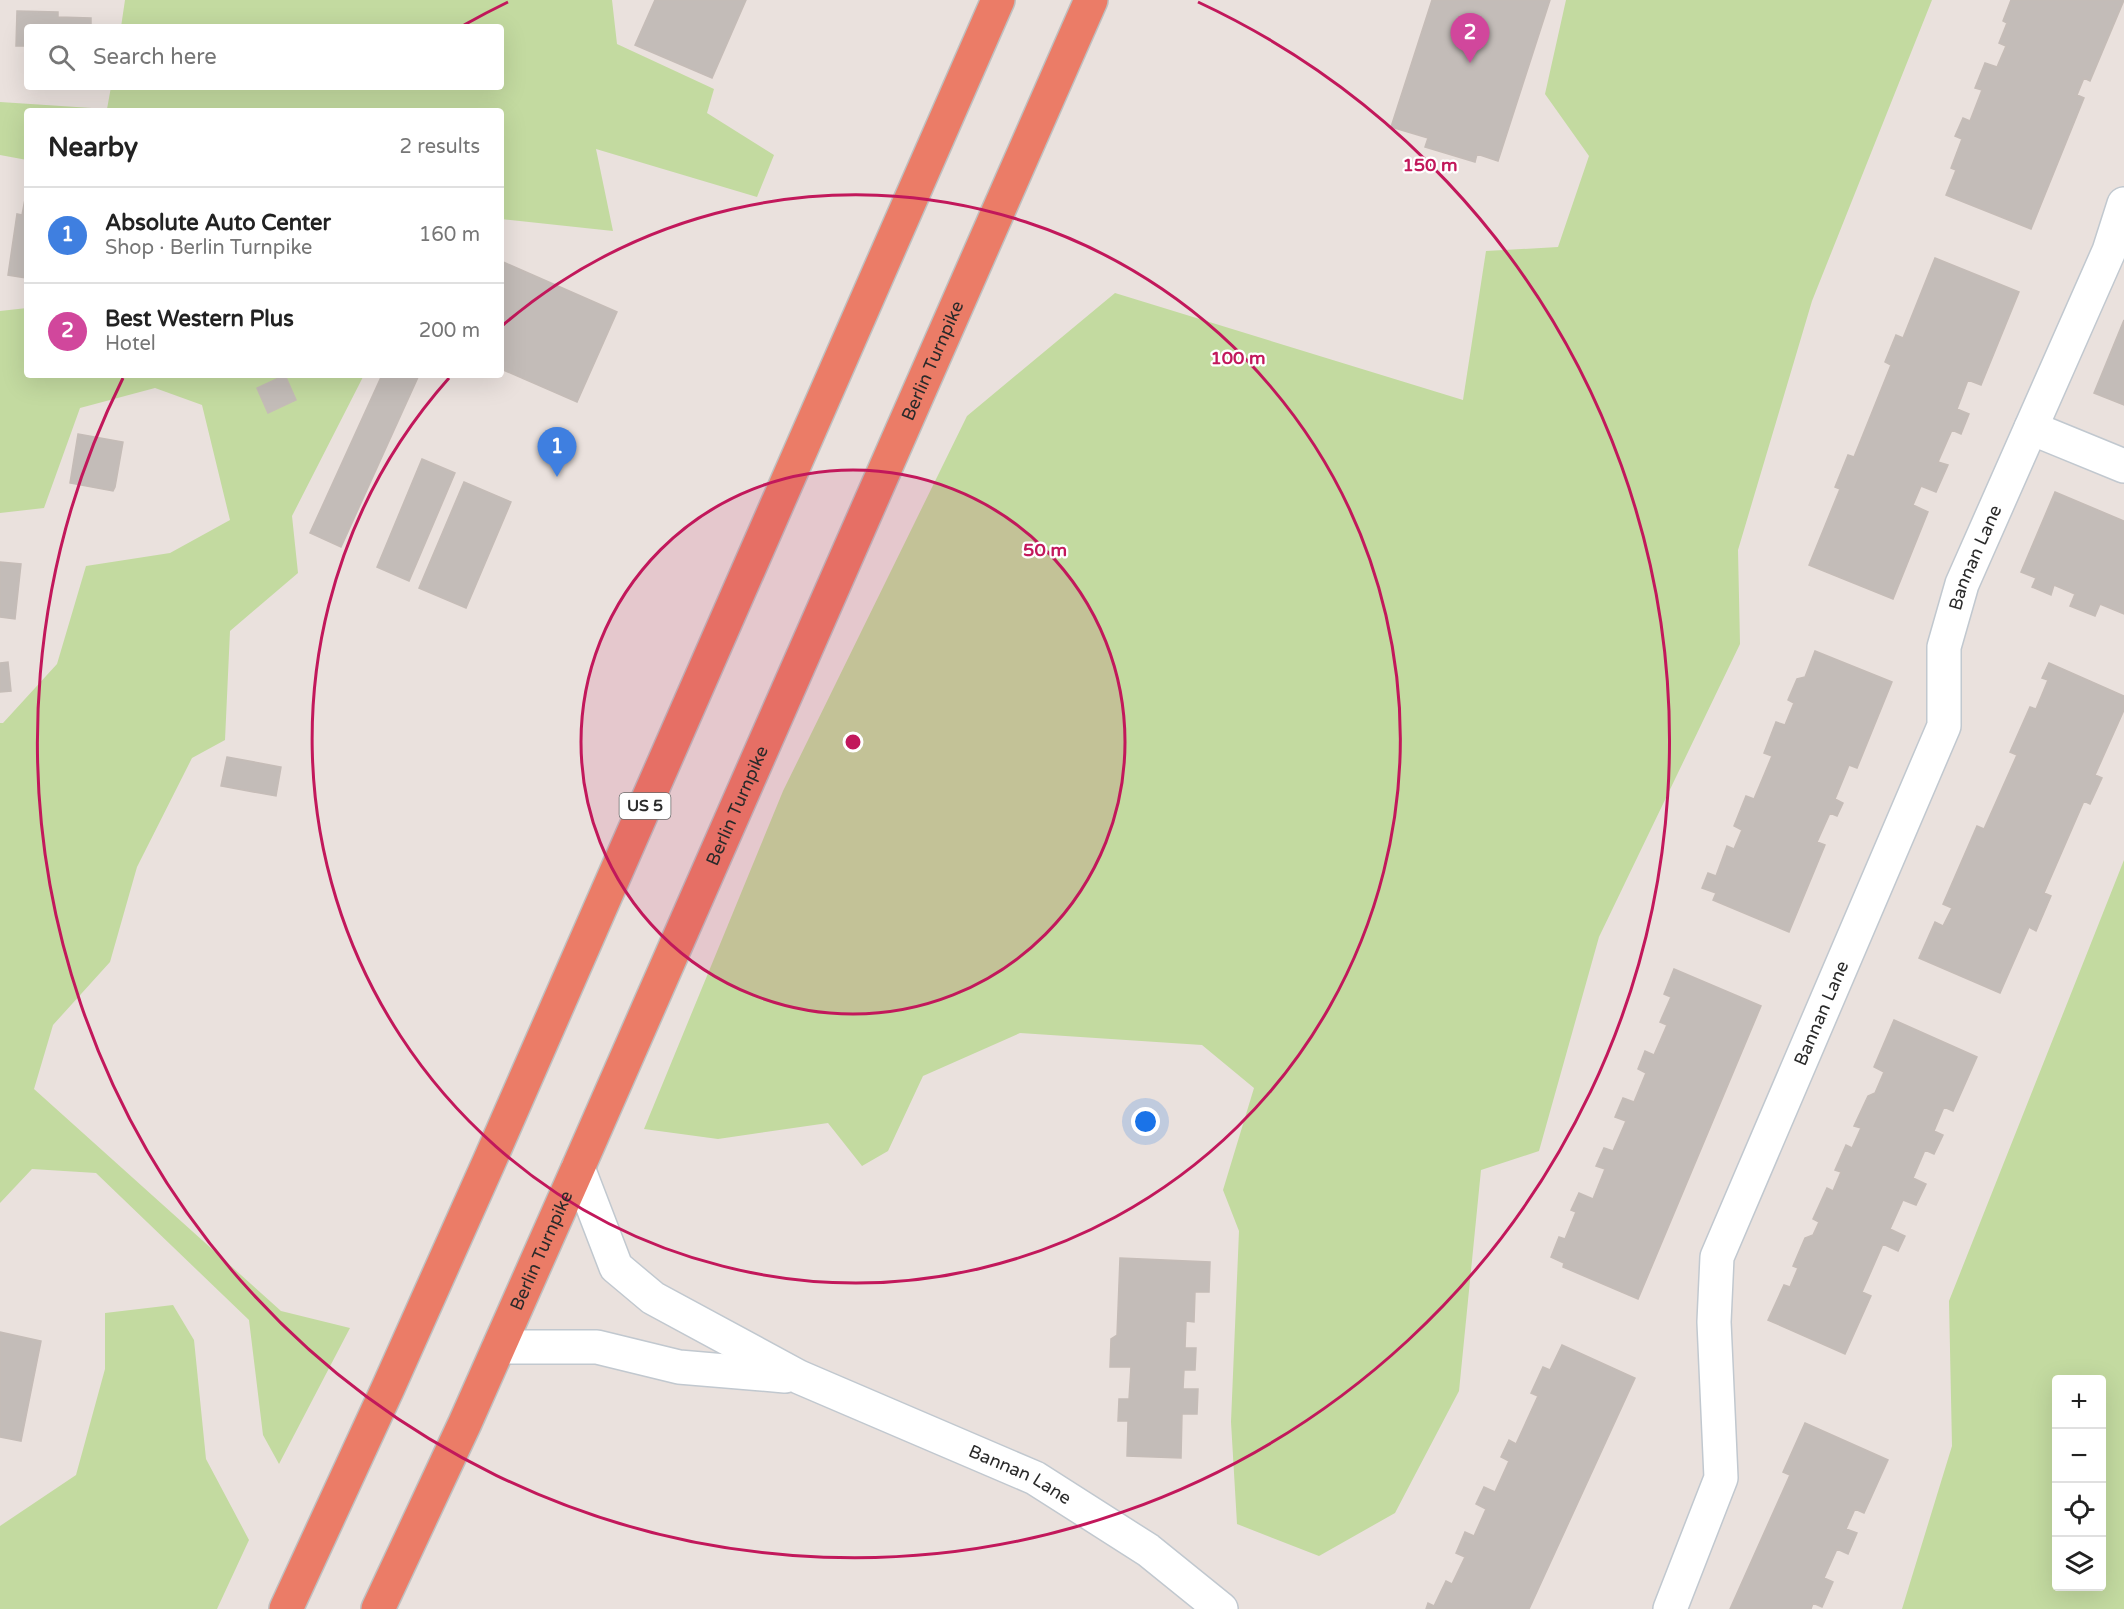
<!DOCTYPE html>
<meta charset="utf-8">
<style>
:root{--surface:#fff;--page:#f6f6f6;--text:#222;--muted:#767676;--line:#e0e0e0;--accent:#0f766e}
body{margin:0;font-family:"Varela Round",sans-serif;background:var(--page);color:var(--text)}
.controls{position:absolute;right:18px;bottom:18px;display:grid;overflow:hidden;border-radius:6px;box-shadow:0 6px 24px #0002}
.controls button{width:54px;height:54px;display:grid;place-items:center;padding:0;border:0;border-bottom:2px solid var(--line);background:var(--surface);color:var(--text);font:30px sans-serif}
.you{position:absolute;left:1146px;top:1122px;width:21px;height:21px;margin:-15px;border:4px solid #fff;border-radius:50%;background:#1a73e8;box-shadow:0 0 0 9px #1a73e833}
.badge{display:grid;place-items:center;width:39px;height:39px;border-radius:50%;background:var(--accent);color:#fff;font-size:20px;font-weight:700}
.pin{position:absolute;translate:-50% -50px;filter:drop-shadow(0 2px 3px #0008)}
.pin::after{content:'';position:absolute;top:32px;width:21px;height:18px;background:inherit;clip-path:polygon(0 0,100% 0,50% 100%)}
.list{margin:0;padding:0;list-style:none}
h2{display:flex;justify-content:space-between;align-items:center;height:78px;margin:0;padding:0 24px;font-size:26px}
h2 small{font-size:20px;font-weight:400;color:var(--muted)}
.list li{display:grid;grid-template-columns:39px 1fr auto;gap:18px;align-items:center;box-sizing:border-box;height:96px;padding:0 24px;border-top:2px solid var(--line)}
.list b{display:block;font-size:22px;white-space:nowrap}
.list p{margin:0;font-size:20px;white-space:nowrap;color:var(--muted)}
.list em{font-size:20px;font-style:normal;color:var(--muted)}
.icon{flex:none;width:33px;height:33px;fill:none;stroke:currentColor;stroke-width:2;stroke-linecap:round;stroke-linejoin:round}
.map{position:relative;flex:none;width:2124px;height:1609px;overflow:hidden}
.search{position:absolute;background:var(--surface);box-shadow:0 6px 24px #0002;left:24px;top:24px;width:480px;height:66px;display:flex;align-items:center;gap:15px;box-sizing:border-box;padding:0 21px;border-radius:6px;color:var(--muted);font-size:22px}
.panel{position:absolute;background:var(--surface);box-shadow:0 6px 24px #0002;left:24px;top:108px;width:480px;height:270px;border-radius:6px}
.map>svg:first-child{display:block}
.green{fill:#c3daa0;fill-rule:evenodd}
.building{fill:#c3bcb8;stroke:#c5bcb7;stroke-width:1.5}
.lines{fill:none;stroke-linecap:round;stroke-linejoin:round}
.street-casing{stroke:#c1c8cf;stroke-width:36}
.highway-casing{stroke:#bfbfbf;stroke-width:36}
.street{stroke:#fff;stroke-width:33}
.highway{stroke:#eb7c67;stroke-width:33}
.ring{fill:none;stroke:#c2185b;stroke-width:3}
.labels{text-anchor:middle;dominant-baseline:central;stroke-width:4.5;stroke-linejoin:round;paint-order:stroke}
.shield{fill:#fff;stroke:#6a6a6a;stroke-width:1.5}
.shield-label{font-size:16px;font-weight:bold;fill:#2a2a2a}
.street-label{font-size:18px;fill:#2a2a2a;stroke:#fff}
.centre{fill:#c2185b;stroke:#fff;stroke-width:3}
.ring-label{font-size:18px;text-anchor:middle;font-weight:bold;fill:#c2185b;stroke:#fff;stroke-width:4.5;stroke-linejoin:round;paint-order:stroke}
</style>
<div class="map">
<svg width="2124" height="1609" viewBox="0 0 2124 1609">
<rect width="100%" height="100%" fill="#eae1dd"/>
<path class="green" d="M125,0H612L617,44L714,89L707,113L774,155L757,197L596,149L613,231L501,219V111H27V160L0,155V102L107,109L111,87H501V27H121Z
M1566,0H1932L1812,301L1738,550L1740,644L1599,937L1539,1151L1481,1170L1459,1391L1395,1513L1319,1556L1237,1524L1231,1422L1239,1231L1223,1190L1254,1088L1202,1045L1020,1033L923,1076L888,1151L862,1166L828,1123L718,1139L644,1129L783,791L967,416L1115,293L1463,400L1486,251L1558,247L1589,156L1545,94Z
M27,308V375H364L292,516L298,573L230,631L225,740L192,758L137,867L110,962L53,1025L34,1089L281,1311L350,1328L279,1464L263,1435L249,1320L96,1173L32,1169L0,1203V723H3L57,664L86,566L170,553L230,520L202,405L155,388L80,408L44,508L0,513V311Z
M2124,860V1609H1902L1952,1446L1949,1301ZM2056,1380H2102V1586H2056Z
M173,1305L194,1340L206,1459L249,1540L217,1609H0V1526L76,1475L105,1369V1313Z"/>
<path class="building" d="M655,0H746L712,78L635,45Z
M1432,0H1550L1498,161L1477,154L1475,162L1425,147L1428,138L1391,127Z
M2011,0H2124L2090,81L2084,78L2077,95L2084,98L2031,229L1946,195L1956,170L1951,168L1962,139L1955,136L1963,118L1970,121L1982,90L1975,88L1985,63L1997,67L2006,46L1999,43L2007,23L2003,21Z
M17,11L58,12V17L91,18V27H27V46H16Z
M26,194H27V278L8,275L17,214L22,215Z
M1935,258L2019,292L1981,385L1968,380L1957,409L1969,414L1961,434L1952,430L1938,462L1948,465L1936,492L1921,486L1913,505L1928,512L1893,599L1809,565L1840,489L1835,487L1848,455L1854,457L1891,365L1885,362L1896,335L1903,338Z
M501,261L617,312L577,402L501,369Z
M2124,320V405L2094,393Z
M285,375L296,400L268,413L257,388Z
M382,375H419L341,547L310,533Z
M78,434L123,442L115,487L113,491L70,483Z
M422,459L455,473L409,581L377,567Z
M464,482L511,502L466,608L419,588Z
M2055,492L2124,521V614L2100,604L2095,616L2070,606L2075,594L2054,585L2051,595L2032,587L2036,578L2021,572Z
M0,562L21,564L15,619L0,617Z
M1815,651L1892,682L1857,768L1849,765L1835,799L1843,803L1837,816L1830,813L1817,842L1825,845L1789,932L1713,900L1716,893L1702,888L1708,873L1716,876L1727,846L1734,849L1742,830L1734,826L1746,796L1754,799L1772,756L1764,753L1776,722L1785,725L1794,703L1788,700L1797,679L1805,677Z
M8,662L11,691L0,692V663Z
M2049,663L2124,696V710L2095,775L2102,778L2090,804L2084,801L2044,893L2051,896L2036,931L2029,927L2000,993L1919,958L1935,922L1943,926L1952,908L1943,904L1977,826L1984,829L2017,755L2010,752L2030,707L2036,709L2048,680L2042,678Z
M227,757L281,767L276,796L221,786Z
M1674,969L1761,1006L1638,1299L1563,1267L1564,1263L1551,1257L1559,1237L1565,1239L1576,1212L1571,1210L1579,1193L1593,1199L1605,1169L1596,1166L1604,1148L1613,1151L1626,1121L1615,1117L1623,1098L1634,1102L1646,1073L1638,1069L1645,1051L1654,1055L1667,1025L1660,1022L1671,997L1664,994Z
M1894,1020L1977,1057L1953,1111L1944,1107L1934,1131L1943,1135L1934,1154L1925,1150L1913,1178L1926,1184L1916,1205L1903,1200L1890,1229L1905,1236L1898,1251L1883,1244L1862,1292L1871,1296L1845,1354L1768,1320L1784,1285L1790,1287L1798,1268L1793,1266L1805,1238L1813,1235L1819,1222L1813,1219L1827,1188L1833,1191L1841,1172L1835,1170L1846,1145L1852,1148L1861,1128L1854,1126L1868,1096L1875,1093L1884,1072L1874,1067Z
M1120,1258L1210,1262L1209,1292H1195L1194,1322L1186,1321L1185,1348H1196L1195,1370H1184L1183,1389H1198L1197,1414H1182L1181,1458L1127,1456L1128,1421H1118L1119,1399H1129L1131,1367H1110L1111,1339L1117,1335Z
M0,1332L41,1341L21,1441L0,1437Z
M1562,1345L1635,1378L1529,1609H1426L1428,1603L1434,1606L1446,1581L1452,1584L1465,1557L1456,1553L1465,1532L1474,1536L1486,1509L1476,1504L1484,1487L1495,1492L1509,1461L1501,1457L1509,1440L1516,1444L1538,1396L1531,1393L1543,1367L1550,1370Z
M1805,1423L1888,1460L1864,1513L1855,1509L1846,1529L1857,1533L1848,1554L1837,1549L1824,1578L1833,1582L1822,1607L1813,1603L1811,1609H1730L1790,1475L1783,1472Z"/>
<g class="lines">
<defs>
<g id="street">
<path d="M2031,428L2124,466"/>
<path id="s1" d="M578,1168L616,1267L653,1298L799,1377L1035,1478L1148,1550L1221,1609"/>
<path d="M499,1347H597L679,1367L785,1376"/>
<path id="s2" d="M1670,1609L1721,1478L1714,1322L1717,1257L1944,726V647L1962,584L2109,251L2124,204"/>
</g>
<g id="highway">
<path d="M286,1609L388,1388L489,1162L998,0"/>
<path id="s3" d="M378,1609L465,1423L578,1168L1091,0"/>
</g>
</defs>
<use href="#street" class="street-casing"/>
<use href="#highway" class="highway-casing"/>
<use href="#street" class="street"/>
<use href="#highway" class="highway"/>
</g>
<circle cx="853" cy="742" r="272" fill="#c2185b" fill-opacity=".12"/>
<g class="ring">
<circle cx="853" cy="742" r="272"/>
<path d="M503 325A544 544 0 1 1 449 378"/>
<path d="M464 25A816 816 0 0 1 508 2M1198 2A816 816 0 1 1 123 378"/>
</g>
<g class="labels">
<rect class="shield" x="619.5" y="793" width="51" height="26" rx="4.5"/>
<g class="shield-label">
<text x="645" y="806">US 5</text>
</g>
<g class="street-label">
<text stroke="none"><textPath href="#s3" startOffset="1366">Berlin Turnpike</textPath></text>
<text stroke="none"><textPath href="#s2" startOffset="1113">Bannan Lane</textPath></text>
<text stroke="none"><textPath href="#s3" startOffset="880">Berlin Turnpike</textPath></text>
<text stroke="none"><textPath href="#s2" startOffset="627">Bannan Lane</textPath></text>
<text stroke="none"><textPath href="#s3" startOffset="394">Berlin Turnpike</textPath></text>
<text stroke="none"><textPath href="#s1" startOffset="562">Bannan Lane</textPath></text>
</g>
</g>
<circle cx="853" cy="742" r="9" class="centre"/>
<g class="ring-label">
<text x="1430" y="171">150 m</text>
<text x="1238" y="364">100 m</text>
<text x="1045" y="556">50 m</text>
</g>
</svg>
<div class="controls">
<button>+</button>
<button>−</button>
<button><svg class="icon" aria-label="locate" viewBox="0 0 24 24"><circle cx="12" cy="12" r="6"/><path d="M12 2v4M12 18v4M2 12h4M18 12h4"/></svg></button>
<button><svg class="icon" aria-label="layers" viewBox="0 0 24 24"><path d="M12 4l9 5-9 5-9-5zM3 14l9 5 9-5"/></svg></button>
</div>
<div class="you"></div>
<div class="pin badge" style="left:557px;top:477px;background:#3f7fe0">1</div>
<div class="pin badge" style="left:1470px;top:63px;background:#d1479c">2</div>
<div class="search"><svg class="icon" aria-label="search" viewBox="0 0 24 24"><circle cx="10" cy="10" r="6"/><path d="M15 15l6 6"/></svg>Search here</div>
<section class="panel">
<h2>Nearby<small>2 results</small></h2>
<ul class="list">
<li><span class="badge" style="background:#3f7fe0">1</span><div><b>Absolute Auto Center</b><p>Shop · Berlin Turnpike</p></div><em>160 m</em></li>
<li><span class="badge" style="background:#d1479c">2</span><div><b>Best Western Plus</b><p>Hotel</p></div><em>200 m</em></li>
</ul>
</section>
</div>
